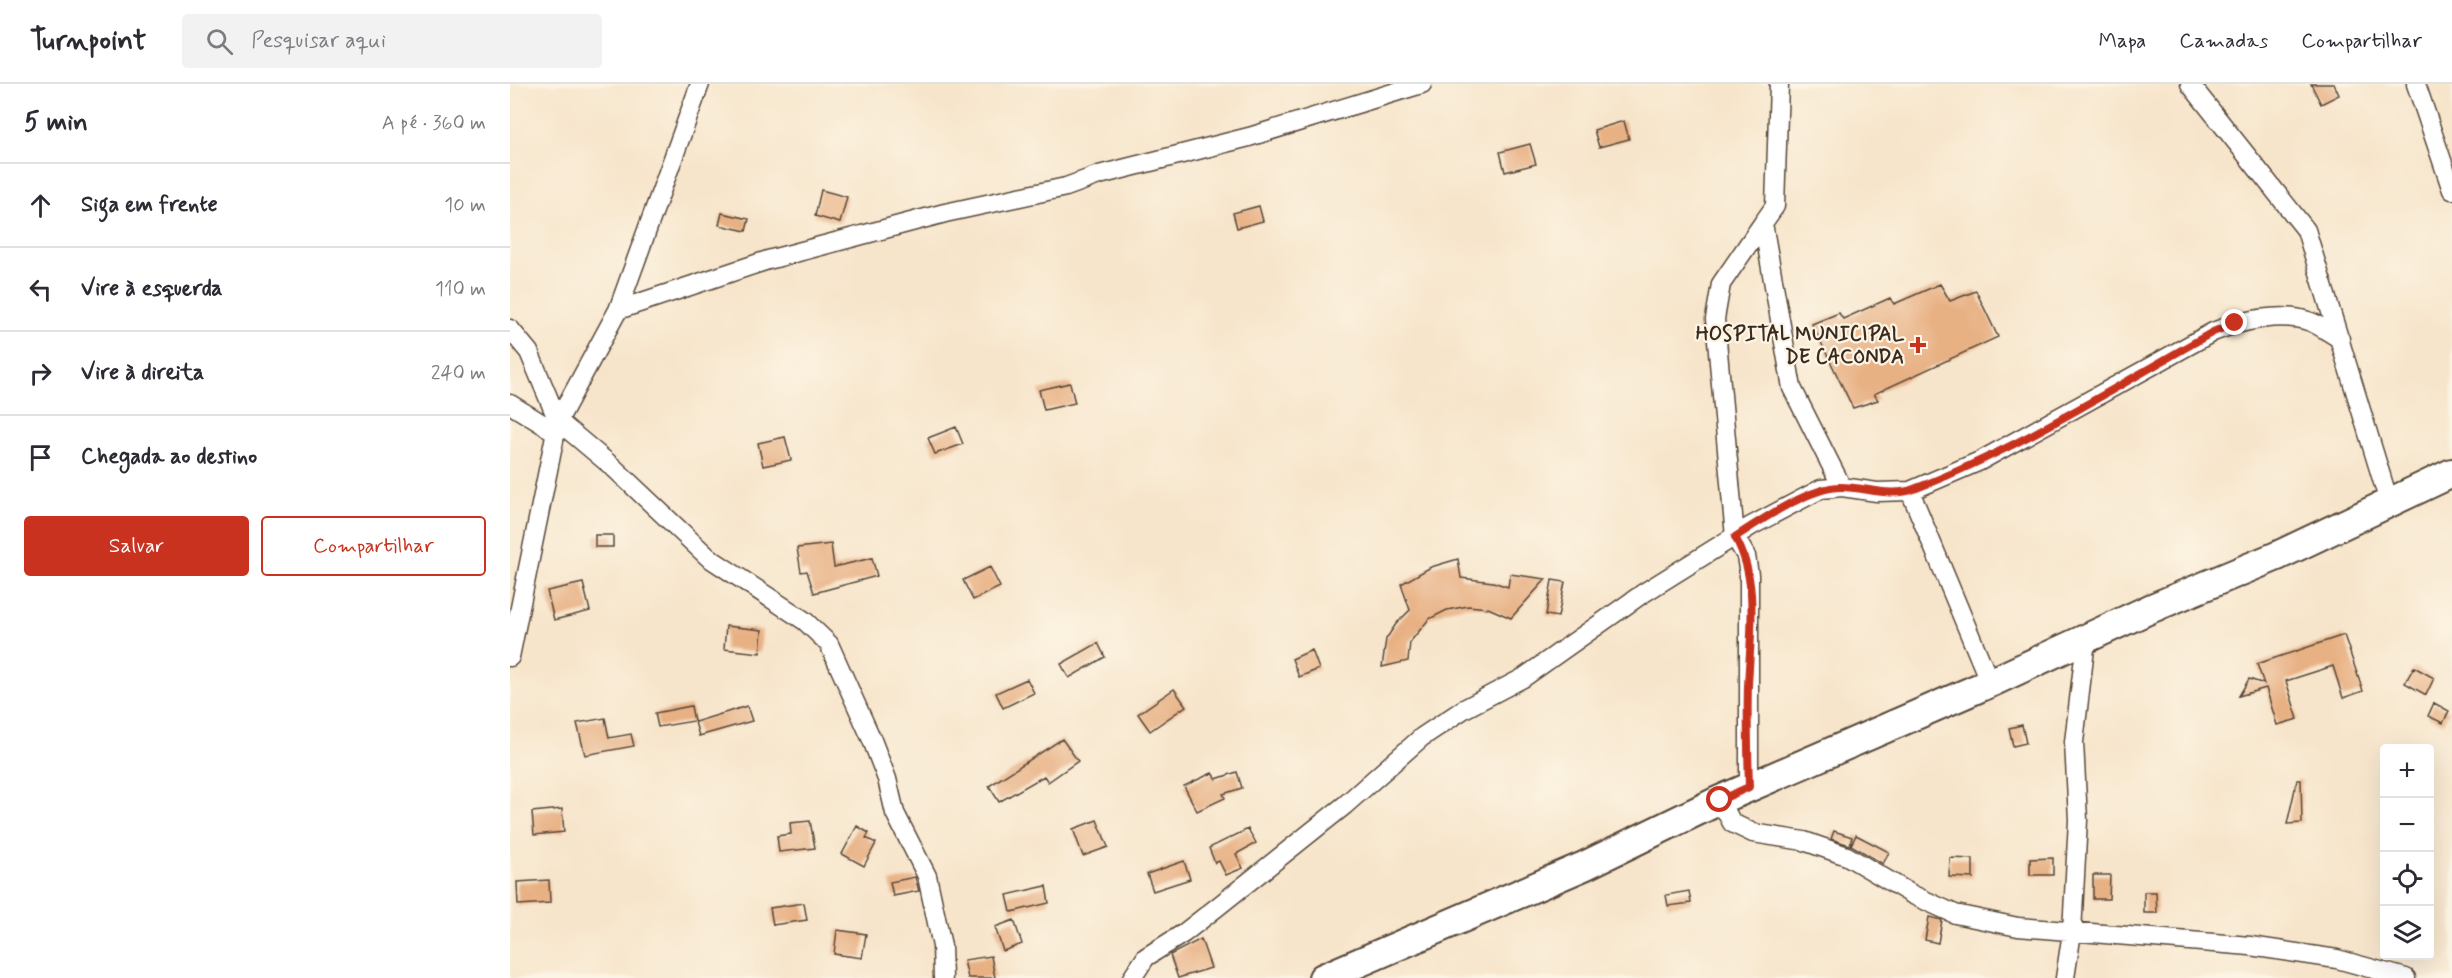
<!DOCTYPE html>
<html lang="pt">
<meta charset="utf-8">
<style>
:root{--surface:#fff;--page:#f2f2f3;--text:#2b2b33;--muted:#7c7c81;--line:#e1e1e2;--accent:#c8321e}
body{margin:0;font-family:Mynerve,sans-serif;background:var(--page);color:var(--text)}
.controls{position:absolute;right:18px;bottom:18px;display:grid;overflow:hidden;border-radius:6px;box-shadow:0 6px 24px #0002}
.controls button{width:54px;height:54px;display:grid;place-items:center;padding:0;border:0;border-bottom:2px solid var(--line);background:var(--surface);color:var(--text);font:30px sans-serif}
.stop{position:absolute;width:18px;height:18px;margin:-14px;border:4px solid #c8321e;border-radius:50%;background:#fff}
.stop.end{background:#c8321e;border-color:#fff;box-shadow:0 2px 6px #0008}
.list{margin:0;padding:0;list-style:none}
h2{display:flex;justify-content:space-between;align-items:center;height:78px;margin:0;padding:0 24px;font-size:26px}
h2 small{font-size:20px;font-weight:400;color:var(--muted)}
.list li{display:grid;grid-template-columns:39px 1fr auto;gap:18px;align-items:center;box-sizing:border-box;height:84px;padding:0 24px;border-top:2px solid var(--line)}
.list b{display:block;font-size:22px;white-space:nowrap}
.list em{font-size:20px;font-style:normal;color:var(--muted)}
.actions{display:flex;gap:12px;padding:18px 24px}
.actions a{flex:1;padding:14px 0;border:2px solid var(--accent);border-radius:6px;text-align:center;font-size:21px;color:var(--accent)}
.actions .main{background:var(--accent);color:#fff}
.icon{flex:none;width:33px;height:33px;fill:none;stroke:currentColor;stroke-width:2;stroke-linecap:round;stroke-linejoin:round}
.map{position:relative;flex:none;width:1942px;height:894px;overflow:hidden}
header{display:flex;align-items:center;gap:36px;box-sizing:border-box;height:84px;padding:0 30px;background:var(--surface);border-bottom:2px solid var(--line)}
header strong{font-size:28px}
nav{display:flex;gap:33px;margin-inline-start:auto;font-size:21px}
.search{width:420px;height:54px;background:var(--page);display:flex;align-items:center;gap:15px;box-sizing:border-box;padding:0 21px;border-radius:6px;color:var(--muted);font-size:22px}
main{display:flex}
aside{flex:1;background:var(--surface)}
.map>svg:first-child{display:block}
.building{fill:#e8b184}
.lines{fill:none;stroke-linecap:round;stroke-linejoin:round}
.minor-casing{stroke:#574638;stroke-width:21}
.primary-casing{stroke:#574638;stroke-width:32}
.minor{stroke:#fff;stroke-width:18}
.primary{stroke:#fff;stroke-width:28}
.route{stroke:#c8321e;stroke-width:8}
.poi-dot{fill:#c8321e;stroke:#fcf5e5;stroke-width:2}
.labels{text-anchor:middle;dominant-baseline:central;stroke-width:4.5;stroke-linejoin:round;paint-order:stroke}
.poi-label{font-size:20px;font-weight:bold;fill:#3b2a1e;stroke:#fcf5e5;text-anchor:end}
</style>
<header>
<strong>Turnpoint</strong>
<div class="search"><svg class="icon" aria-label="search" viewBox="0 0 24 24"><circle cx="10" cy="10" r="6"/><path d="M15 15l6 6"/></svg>Pesquisar aqui</div>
<nav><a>Mapa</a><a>Camadas</a><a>Compartilhar</a></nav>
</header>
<main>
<aside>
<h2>5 min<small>A pé · 360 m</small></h2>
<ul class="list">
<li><svg class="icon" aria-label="ahead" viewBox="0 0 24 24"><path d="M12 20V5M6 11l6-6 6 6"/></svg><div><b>Siga em frente</b></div><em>10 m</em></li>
<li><svg class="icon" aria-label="left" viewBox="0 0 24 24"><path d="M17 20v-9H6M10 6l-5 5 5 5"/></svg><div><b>Vire à esquerda</b></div><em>110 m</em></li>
<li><svg class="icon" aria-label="right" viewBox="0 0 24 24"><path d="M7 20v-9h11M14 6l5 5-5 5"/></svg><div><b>Vire à direita</b></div><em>240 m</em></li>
<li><svg class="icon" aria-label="arrive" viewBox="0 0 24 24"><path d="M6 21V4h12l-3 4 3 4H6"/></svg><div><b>Chegada ao destino</b></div></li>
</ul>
<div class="actions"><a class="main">Salvar</a><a>Compartilhar</a></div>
</aside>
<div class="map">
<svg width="1942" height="894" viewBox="0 0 1942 894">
<rect width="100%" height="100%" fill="#fcf5e5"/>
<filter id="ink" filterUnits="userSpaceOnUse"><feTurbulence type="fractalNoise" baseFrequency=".0167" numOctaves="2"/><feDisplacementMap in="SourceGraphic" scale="12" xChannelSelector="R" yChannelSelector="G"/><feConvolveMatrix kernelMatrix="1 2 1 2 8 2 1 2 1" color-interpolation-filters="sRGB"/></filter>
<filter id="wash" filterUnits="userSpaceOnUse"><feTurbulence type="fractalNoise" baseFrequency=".008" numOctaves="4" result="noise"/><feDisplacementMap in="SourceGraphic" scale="24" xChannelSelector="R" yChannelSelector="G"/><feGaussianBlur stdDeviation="1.35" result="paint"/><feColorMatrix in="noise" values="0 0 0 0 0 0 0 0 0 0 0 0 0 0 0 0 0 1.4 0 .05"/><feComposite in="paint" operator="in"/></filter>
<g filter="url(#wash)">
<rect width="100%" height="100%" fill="#f7e5cb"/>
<g id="blocks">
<path class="building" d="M1801,0H1824L1829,11L1811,20Z
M1114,37L1119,55L1089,63L1084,46Z
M1020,60L1026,80L995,88L990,68Z
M311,106L337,113L330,139L305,132Z
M749,122L753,137L727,144L723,129Z
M212,129L239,135L236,147L209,141Z
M1430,200L1440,217L1466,207L1488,253L1364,310L1368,316L1343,324L1302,240L1329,229L1333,235L1380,214L1384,220Z
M560,299L565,319L534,326L529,306Z
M446,343L453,360L425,370L418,354Z
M275,353L281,376L253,382L248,359Z
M85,451H103V463H85Z
M321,460L324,483L362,474L367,492L304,509L297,487L291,488L287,464Z
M948,475L951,494L983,498L998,503L1000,490L1036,495L1001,534L978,524L958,522L937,526L919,535L900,558L898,577L872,583L876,555L886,540L900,526L891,500L921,483Z
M480,483L490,503L463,516L453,496Z
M1042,496L1055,498L1048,533L1036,531Z
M73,499L80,527L44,536L37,507Z
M216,542L252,546L250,569L214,565Z
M1834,551L1853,607L1833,614L1823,582L1776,597L1788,635L1767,641L1756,604L1729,612L1739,595L1754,600L1747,580Z
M588,559L595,573L559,594L551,580Z
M802,566L809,585L789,593L782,575Z
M1904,583L1924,594L1916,611L1895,599Z
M517,595L524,609L493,624L486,609Z
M664,605L676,622L640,647L628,630Z
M1924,619L1939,627L1933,639L1918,632Z
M181,622L184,637L148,643L145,629Z
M237,622L242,637L189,652L185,638Z
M95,634L99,654L121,650L124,662L75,671L67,639Z
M1512,641L1516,659L1503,662L1499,644Z
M552,655L568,677L538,698L534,692L489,718L479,702Z
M727,688L732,704L713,710L715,714L687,727L674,702L702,689L706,695Z
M1787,696H1791L1792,739L1777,740Z
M52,725L54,748L24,751L22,728Z
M587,736L598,763L573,772L563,745Z
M300,737L305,764L269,768L267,752L281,750L280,739Z
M347,742L359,749L356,754L366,759L354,782L332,770Z
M738,745L746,759L726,770L733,784L716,791L709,777L705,779L699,764Z
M1324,747L1342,753L1340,761L1321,755Z
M1346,751L1379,768L1373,780L1341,761Z
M1440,774L1463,775V794L1439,793Z
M1543,774V791H1520V775Z
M674,777L680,795L643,807L637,790Z
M1583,791H1600L1599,815H1583Z
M405,793L409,807L383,812L380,798Z
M39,796L40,819L8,821L7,798Z
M536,802L539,819L501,828L497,811Z
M1179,807L1181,819L1158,822L1156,811Z
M1634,808H1646L1647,829H1634Z
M294,819L297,836L263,841L260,824Z
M1419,833L1432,836L1428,859L1415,856Z
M504,836L512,860L493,867L485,843Z
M327,846L356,850L352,874L324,870Z
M691,855L701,884L668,894L660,871Z
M481,872L485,894H458L454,876Z"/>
</g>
</g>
<g filter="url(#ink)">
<use href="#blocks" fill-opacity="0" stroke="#574638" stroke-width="1.5"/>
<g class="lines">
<defs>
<path id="minor" d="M1269,0L1265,122L1253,139L1282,304L1332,403
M1680,0L1796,146L1879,418
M1906,0L1942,106
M108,226L258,176L435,129L556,103L589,91L739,53L912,0
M0,245L19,268L48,337L104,384L198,473L295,537L319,560L362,656L377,695L385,729L417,792L432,862L433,894
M0,320L47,349
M1400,407L1480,599
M0,573L48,337L108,226L190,0
M1239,703V491L1236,472L1225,453L1205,235L1211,200L1253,139
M1210,716L1222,739L1243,749L1294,757L1337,772L1403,811L1445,830L1508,843L1740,862L1827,875L1896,894
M622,894L636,873L674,849L706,824L835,721L912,653L954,625L1013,594L1132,510L1241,442L1311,405L1332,403L1367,408L1400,407L1470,377L1703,248C1730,237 1772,227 1801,238C1811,242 1821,250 1830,255
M1555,894L1562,848L1568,736L1564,658L1576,556"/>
<path id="primary" d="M813,894L1074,782L1210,716L1480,599L1642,524L1767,472L1942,389"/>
</defs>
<use href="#minor" class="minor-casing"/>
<use href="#primary" class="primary-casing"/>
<use href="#minor" class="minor"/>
<use href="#primary" class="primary"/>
</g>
</g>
<g class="lines" filter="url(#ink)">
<path class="route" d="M1210,716L1239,703C1238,669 1237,635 1238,602C1240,552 1250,497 1225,453C1251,436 1300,403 1331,403C1355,403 1381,414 1404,405C1509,365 1605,303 1703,248L1725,239"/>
</g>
<path class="poi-dot" d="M1405 252h6v6h6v6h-6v6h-6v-6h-6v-6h6z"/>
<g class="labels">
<g class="poi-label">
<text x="1394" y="250">HOSPITAL MUNICIPAL<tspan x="1394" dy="23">DE CACONDA</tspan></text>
</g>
</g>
</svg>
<div class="controls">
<button>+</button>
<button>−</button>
<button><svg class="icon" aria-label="locate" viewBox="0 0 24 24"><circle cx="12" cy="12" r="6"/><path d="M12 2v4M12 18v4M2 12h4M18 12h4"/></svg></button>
<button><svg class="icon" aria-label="layers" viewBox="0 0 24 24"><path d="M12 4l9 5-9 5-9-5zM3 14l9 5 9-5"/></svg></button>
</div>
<div class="stop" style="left:1210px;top:716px"></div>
<div class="stop end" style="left:1725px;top:239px"></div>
</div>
</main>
